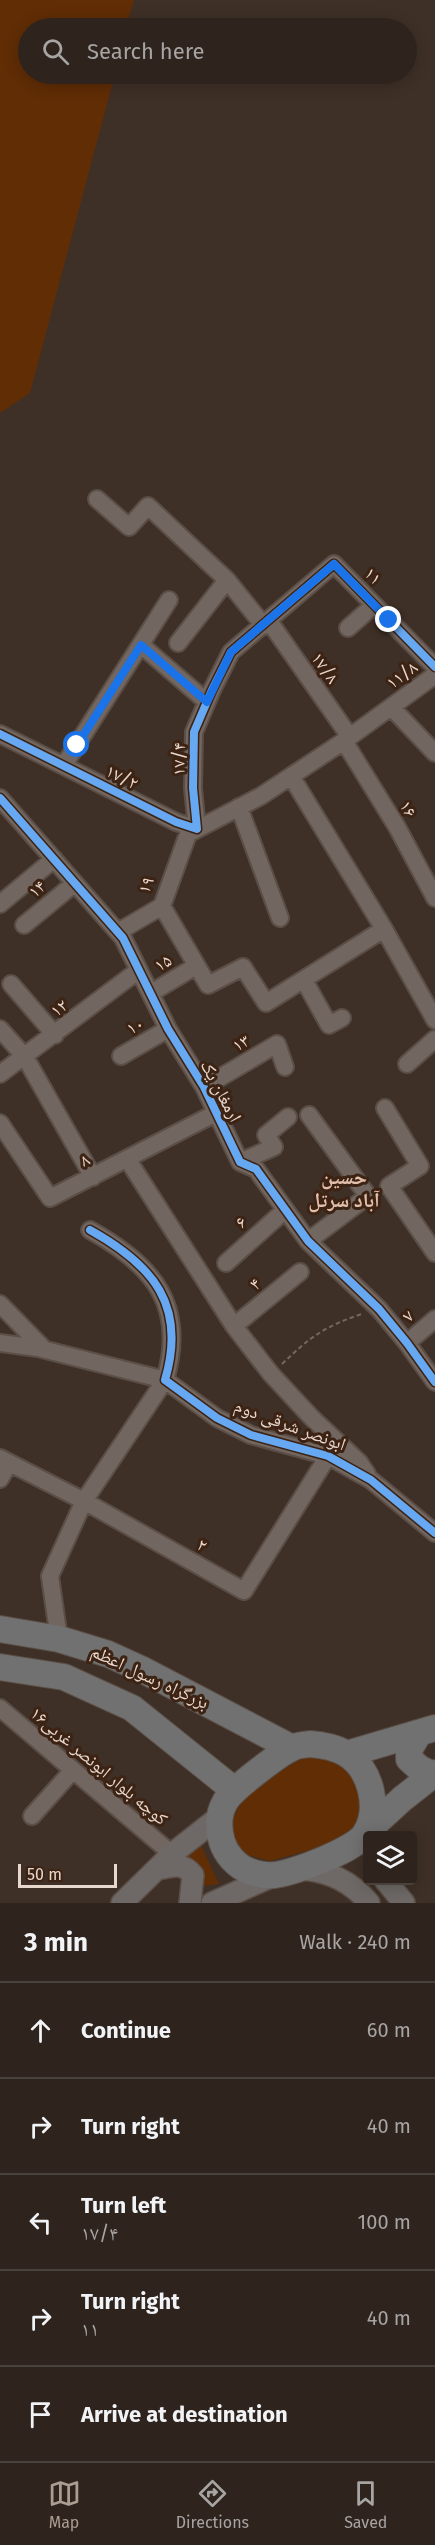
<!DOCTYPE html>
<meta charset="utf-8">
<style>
:root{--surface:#2e241d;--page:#3a302a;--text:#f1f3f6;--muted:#a7a4a4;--line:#49413b;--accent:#ac9d93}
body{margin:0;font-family:"Fira Sans","Noto Naskh Arabic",sans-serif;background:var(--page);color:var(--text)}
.controls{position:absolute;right:18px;bottom:18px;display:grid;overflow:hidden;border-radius:6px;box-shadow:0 3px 15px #0003}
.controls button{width:54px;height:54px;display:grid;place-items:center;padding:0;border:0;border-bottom:2px solid var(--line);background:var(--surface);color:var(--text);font:30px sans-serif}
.scale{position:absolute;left:18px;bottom:15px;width:99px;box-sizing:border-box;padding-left:6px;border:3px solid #e8d7cd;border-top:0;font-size:16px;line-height:21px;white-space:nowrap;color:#e8d7cd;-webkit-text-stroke:4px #3d2313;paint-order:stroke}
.stop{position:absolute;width:18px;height:18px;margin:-14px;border:4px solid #1a73e8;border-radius:50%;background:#fff}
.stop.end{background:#1a73e8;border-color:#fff;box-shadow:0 2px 6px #0008}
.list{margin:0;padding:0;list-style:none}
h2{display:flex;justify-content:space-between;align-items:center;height:78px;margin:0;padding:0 24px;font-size:26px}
h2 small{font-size:20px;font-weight:400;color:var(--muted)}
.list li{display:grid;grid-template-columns:39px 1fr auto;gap:18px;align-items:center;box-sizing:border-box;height:96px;padding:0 24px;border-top:2px solid var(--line)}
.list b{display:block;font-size:22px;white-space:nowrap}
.list p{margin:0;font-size:20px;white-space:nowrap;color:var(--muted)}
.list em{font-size:20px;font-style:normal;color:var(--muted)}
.icon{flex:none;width:33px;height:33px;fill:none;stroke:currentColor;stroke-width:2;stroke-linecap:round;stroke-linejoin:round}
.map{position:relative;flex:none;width:435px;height:1903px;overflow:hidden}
.search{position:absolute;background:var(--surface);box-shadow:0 3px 15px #0003;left:18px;right:18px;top:18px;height:66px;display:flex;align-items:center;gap:15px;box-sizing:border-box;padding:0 21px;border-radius:33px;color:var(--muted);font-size:22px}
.sheet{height:558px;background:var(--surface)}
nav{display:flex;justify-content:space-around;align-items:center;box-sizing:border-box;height:84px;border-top:2px solid var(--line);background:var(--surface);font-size:16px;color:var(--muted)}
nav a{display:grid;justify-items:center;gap:3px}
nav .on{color:var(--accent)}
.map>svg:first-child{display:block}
.green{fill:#602d05}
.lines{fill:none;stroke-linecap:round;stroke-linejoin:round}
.minor-casing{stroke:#5b4e46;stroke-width:20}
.major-casing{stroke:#5b4e46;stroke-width:24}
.highway-casing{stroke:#5b4e46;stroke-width:28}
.path{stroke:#726761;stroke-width:2;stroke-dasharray:4.5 3;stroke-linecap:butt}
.minor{stroke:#726660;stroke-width:16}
.major{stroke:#6e6966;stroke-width:21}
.highway{stroke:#707170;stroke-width:26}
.cycleway-casing{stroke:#3d2313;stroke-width:11}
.cycleway{stroke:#66a8f1;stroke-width:8}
.route{stroke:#1a73e8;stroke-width:8}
.labels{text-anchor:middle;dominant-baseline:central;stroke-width:6;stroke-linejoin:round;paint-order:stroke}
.street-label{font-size:18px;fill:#e8d7cd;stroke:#3d2313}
.neighbourhood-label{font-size:20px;font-weight:bold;fill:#e2bfac;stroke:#3d2313}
</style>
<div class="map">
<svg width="435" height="1903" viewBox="0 0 435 1903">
<rect width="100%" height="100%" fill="#3e3027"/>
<path class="green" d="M0,0H134L126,28H28V74H115L30,393L0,413Z
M326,1753L355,1772L363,1813L355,1830L336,1843L270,1861L247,1855L234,1840L232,1821L240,1804L258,1786L305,1756Z
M199,1841L219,1884L202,1886L179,1857Z"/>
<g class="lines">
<defs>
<path id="minor" d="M97,499L129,527L148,506L227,580L264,626
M269,621L350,737
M348,628L374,605
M178,643L227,580
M141,645L207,702
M391,707L435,753
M0,734L176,822L197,829L193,788L194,732L212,690L231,652L334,564L435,667
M344,741L397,827L435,898
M64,765L169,600
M291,776L384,929L435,1020
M0,798L123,938L168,1029L204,1087L240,1162L256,1169L308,1241L379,1309L407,1343L435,1382
M239,807L280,918
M0,904L54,859
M162,906L208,985L243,967L266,1003L384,929
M24,925L75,883
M118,932L162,906L188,834L261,796L344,741L435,675
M304,980L329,1025L342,1018
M11,984L55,1035
M151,993L196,966
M0,1029L25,1057L93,1177
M121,1056L168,1029
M407,1064L435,1039
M0,1074L139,970
M204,1087L277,1044L285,1067
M385,1108L420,1166L389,1186L435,1253
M0,1123L50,1198L216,1113
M128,1160L234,1326L271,1374L312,1418L359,1462L367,1474
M240,1162L274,1147L266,1135L288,1117
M90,1230C153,1265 187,1305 165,1380L217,1418L251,1435L328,1456L371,1480L435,1533
M308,1241L368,1196L309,1115
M226,1263L284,1211
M0,1304L45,1350
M234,1326L300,1272
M0,1343L38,1348L165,1380L84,1501L50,1576L59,1639
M407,1343L435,1319
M0,1458L84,1501L244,1591L328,1456
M0,1479L9,1463
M0,1708L172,1854
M32,1816L73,1770"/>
<path id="major" d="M158,1869C173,1866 183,1862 193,1875L190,1903
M298,1869C327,1870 351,1881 369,1903
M385,1880L404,1903
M122,1903L172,1854L219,1817
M212,1903L275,1875"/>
<path id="highway" d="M0,1629L59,1639L108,1654L141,1669L292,1748
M0,1667L64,1677L132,1708L234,1790
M419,1733L409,1750V1759L419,1768L433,1775
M310,1744C323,1745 334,1747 345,1753C371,1768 381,1809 365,1834C355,1850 295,1872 275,1875C266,1876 257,1874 249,1871C236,1866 226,1854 222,1842C218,1828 218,1814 225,1802C232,1789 279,1754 292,1748C297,1745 305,1745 310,1744Z
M347,1754L435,1728
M366,1832L402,1799L435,1773"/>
</defs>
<use href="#minor" class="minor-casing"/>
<use href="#major" class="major-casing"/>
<use href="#highway" class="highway-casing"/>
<path class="path" d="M282,1364C310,1337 325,1326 362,1314"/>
<use href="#minor" class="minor"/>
<use href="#major" class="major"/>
<use href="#highway" class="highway"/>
<defs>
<path id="cycleway" d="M0,734L176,822L197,829L193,788L194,732L212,690L231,652L334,564L435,667
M0,798L123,938L168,1029L204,1087L240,1162L256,1169L308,1241L379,1309L407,1343L435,1382
M90,1230C153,1265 187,1305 165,1380L217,1418L251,1435L328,1456L371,1480L435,1533"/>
</defs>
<use href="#cycleway" class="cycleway-casing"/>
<use href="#cycleway" class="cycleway"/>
</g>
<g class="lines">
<path class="route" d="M77,745L141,645L207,702L231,652L334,564L389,620"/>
</g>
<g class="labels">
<g class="street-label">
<text transform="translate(373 576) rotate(45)">۱۱</text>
<text transform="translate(325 668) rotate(55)">۱۷/۸</text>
<text transform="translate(402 675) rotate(-36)">۱۱/۸</text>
<text transform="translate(179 759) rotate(-89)">۱۷/۴</text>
<text transform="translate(122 777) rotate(27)">۱۷/۲</text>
<text transform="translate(408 809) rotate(59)">۱۶</text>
<text transform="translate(146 885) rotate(-68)">۱۹</text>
<text transform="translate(37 889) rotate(-40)">۱۴</text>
<text transform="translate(163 963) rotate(-32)">۱۵</text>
<text transform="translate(59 1008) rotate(-37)">۱۲</text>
<text transform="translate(135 1026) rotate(-29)">۱۰</text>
<text transform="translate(241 1043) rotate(-30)">۱۳</text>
<text transform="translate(221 1091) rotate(62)">ارمغان یک</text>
<text transform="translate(85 1160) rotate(-27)">۸</text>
<text transform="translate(241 1222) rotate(-42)">۶</text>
<text transform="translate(255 1284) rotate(-39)">۴</text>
<text transform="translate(408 1316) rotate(-41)">۷</text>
<text transform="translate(290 1425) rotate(20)">ابونصر شرقی دوم</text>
<text transform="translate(202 1545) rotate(30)">۲</text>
<text transform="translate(150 1677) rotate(25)">بزرگراه رسول اعظم</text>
<text transform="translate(99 1766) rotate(40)">کوچه بلوار ابونصر غربی۱۶</text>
</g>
<g class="neighbourhood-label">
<text x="344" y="1177">حسین<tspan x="344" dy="23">آباد سرتل</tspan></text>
</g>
</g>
</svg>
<div class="controls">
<button><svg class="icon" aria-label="layers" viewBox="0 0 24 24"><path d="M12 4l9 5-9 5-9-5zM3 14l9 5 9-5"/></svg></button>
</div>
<div class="scale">50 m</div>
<div class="stop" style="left:77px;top:745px"></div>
<div class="stop end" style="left:389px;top:620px"></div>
<div class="search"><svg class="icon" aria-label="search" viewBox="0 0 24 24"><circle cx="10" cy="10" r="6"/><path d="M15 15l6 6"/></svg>Search here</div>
</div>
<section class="sheet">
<h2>3 min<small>Walk · 240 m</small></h2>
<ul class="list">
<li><svg class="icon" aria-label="ahead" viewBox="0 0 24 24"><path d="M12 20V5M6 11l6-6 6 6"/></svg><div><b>Continue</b></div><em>60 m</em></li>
<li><svg class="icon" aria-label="right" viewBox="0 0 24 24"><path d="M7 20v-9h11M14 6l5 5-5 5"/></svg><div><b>Turn right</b></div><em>40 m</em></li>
<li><svg class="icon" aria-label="left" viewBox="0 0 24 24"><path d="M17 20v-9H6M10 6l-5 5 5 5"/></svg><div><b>Turn left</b><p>۱۷/۴</p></div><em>100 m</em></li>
<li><svg class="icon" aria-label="right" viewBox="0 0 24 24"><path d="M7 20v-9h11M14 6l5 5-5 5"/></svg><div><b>Turn right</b><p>۱۱</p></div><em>40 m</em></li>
<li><svg class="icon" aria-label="arrive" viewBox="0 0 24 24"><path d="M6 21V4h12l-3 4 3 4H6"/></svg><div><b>Arrive at destination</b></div></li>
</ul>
</section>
<nav>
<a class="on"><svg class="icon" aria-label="map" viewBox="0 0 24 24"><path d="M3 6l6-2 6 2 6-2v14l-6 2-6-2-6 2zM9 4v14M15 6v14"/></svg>Map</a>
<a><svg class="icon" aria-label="directions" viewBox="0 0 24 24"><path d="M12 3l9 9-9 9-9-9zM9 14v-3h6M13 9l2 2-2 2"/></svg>Directions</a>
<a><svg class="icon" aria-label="saved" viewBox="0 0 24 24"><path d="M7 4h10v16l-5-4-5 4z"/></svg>Saved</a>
</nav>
